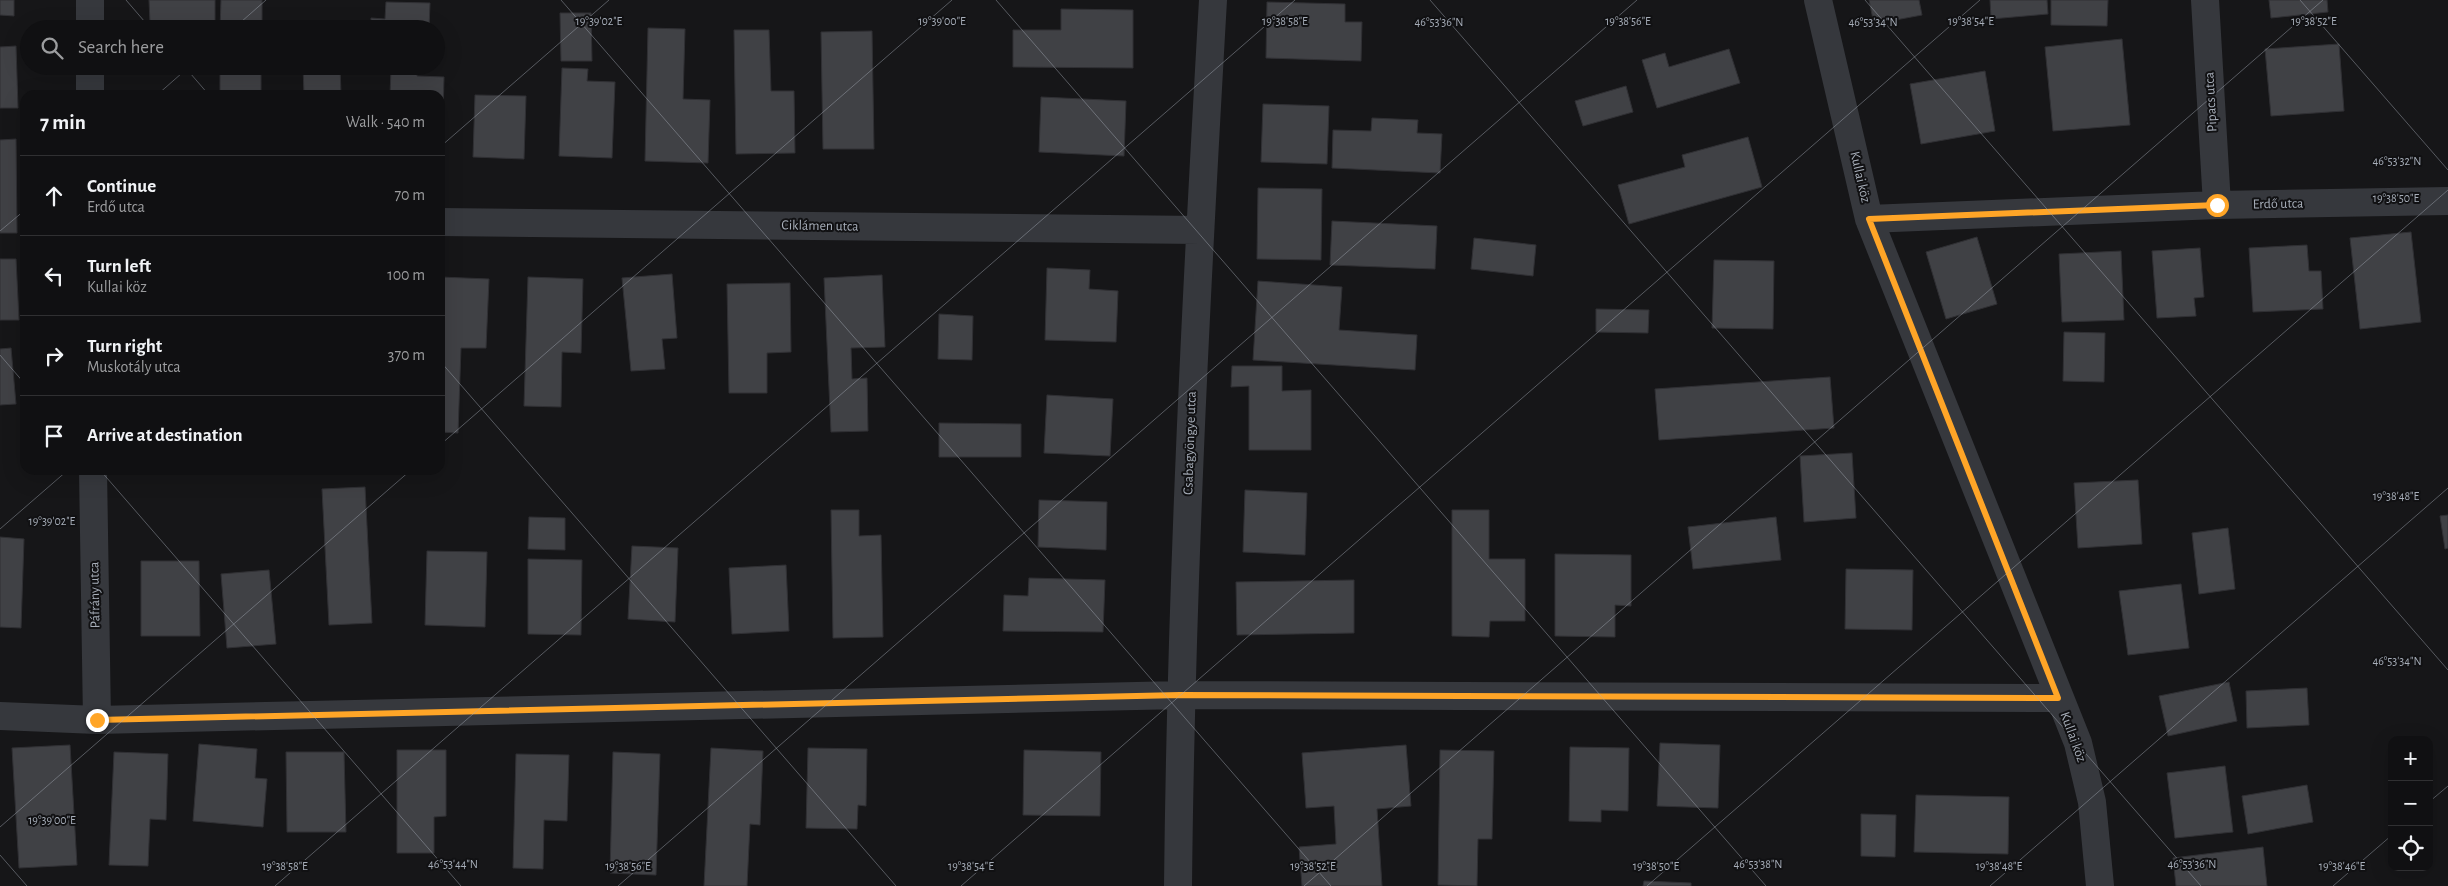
<!DOCTYPE html>
<meta charset="utf-8">
<style>
:root{--surface:#101012;--page:#1e1e20;--text:#f1f3f6;--muted:#9c9d9f;--line:#303032}
body{margin:0;font-family:"Alegreya Sans",sans-serif;background:var(--page);color:var(--text)}
.controls{position:absolute;right:15px;bottom:15px;display:grid;overflow:hidden;border-radius:10px;box-shadow:0 5px 20px #0002}
.controls button{width:45px;height:45px;display:grid;place-items:center;padding:0;border:0;border-bottom:1px solid var(--line);background:var(--surface);color:var(--text);font:25px sans-serif}
.stop{position:absolute;width:15px;height:15px;margin:-11px;border:4px solid #ffa527;border-radius:50%;background:#fff}
.stop.end{background:#ffa527;border-color:#fff;box-shadow:0 1px 5px #0008}
.list{margin:0;padding:0;list-style:none}
h2{display:flex;justify-content:space-between;align-items:center;height:65px;margin:0;padding:0 20px;font-size:21px}
h2 small{font-size:16px;font-weight:400;color:var(--muted)}
.list li{display:grid;grid-template-columns:32px 1fr auto;gap:15px;align-items:center;box-sizing:border-box;height:80px;padding:0 20px;border-top:1px solid var(--line)}
.list b{display:block;font-size:19px;white-space:nowrap}
.list p{margin:0;font-size:16px;white-space:nowrap;color:var(--muted)}
.list em{font-size:16px;font-style:normal;color:var(--muted)}
.icon{flex:none;width:28px;height:28px;fill:none;stroke:currentColor;stroke-width:2;stroke-linecap:round;stroke-linejoin:round}
.map{position:relative;flex:none;width:2448px;height:886px;overflow:hidden}
.search{position:absolute;background:var(--surface);box-shadow:0 5px 20px #0002;left:20px;top:20px;width:425px;height:55px;display:flex;align-items:center;gap:12px;box-sizing:border-box;padding:0 18px;border-radius:28px;color:var(--muted);font-size:19px}
.panel{position:absolute;background:var(--surface);box-shadow:0 5px 20px #0002;left:20px;top:90px;width:425px;height:385px;border-radius:15px}
.map>svg:first-child{display:block}
.building{fill:#404145;stroke:#303034}
.lines{fill:none;stroke-linecap:round;stroke-linejoin:round}
.minor{stroke:#36383d;stroke-width:28}
.route{stroke:#ffa527;stroke-width:6}
.ticks{fill:none;stroke:#a7aeb9;stroke-width:1;stroke-opacity:0.45}
.labels{text-anchor:middle;dominant-baseline:central;stroke-width:4;stroke-linejoin:round;paint-order:stroke}
.street-label{font-size:14px;fill:#a7aeb9;stroke:#111113}
.ticks-label{font-size:12px;text-anchor:middle;fill:#a7aeb9;stroke:#111113;stroke-width:4;stroke-linejoin:round;paint-order:stroke}
</style>
<div class="map">
<svg width="2448" height="886" viewBox="0 0 2448 886">
<rect width="100%" height="100%" fill="#161618"/>
<path class="building" d="M0,0H14V16L0,15Z
M149,0H215V23H150Z
M221,0H262V29H220Z
M1869,0H1919L1922,15L1874,24Z
M1990,0H2047L2048,14L1991,19Z
M2051,0H2108L2107,26L2051,25Z
M2269,0H2327L2328,12L2271,18Z
M386,2L430,3L429,29H371V18L385,19Z
M1267,2L1345,4V22H1362L1361,61L1266,58Z
M1061,9L1133,10V68L1013,67V30H1061Z
M560,13H591L592,61H561Z
M648,28L685,29L683,99L710,100L708,163L645,161Z
M734,30H769L771,91H794L795,153L736,154Z
M872,31L874,149H823L821,32Z
M2122,39L2130,125L2053,131L2045,47Z
M2339,44L2344,111L2271,116L2265,49Z
M16,46L18,108H0V47Z
M1729,49L1740,83L1657,108L1642,60L1665,53L1669,67Z
M220,66H261V95H220Z
M303,66H340L341,94L356,93V95H304Z
M370,66H417V76L444,77L442,154H440V95H390L391,69L370,68Z
M562,68L588,69L587,81L615,82L612,158L559,156Z
M1985,71L1995,131L1921,144L1910,84Z
M1626,86L1633,112L1583,126L1575,101Z
M140,91L179,93V95H139Z
M475,95L526,96L524,159L473,157Z
M1041,97L1126,101L1124,156L1039,152Z
M1263,104L1329,106L1327,164L1261,162Z
M1372,118L1418,120L1417,133L1442,134L1440,173L1332,168L1333,130L1371,131Z
M1748,137L1762,187L1629,224L1618,185L1685,167L1682,155Z
M16,139L17,233H0V140Z
M1258,188L1322,189L1321,260L1257,259Z
M1332,221L1437,226L1435,269L1330,265Z
M2411,232L2421,322L2360,329L2350,238Z
M1977,237L1997,304L1946,319L1926,252Z
M1474,238L1536,245L1533,276L1471,269Z
M2307,245L2309,271H2321L2323,309L2253,312L2249,248Z
M2200,248L2204,297L2194,298L2196,316L2157,318L2152,251Z
M2121,251L2124,320L2062,322L2059,254Z
M0,259H16L19,320H0Z
M1714,260L1774,261L1773,329L1712,328Z
M1047,268L1090,270L1089,289L1118,291L1116,342L1045,340Z
M672,274L677,338L662,339L665,369L631,371L622,278Z
M882,275L885,347L851,348L852,379L867,378L868,431L831,432L824,278Z
M440,277L489,279L486,348H461L458,433L440,432Z
M528,277L583,279L581,353L562,352L561,407L524,406Z
M1258,281L1342,287L1339,330L1417,335L1415,370L1253,360Z
M790,283L791,352L767,353V393H729L727,284Z
M1596,309L1649,310L1648,333L1596,332Z
M939,314L973,316L972,360L938,359Z
M2064,332L2105,333L2104,382L2063,381Z
M11,348L16,404L0,405V349Z
M1232,366H1282V391L1311,390V450H1249V386L1231,387Z
M1830,377L1834,428L1659,440L1655,389Z
M1047,395L1113,399L1110,456L1044,453Z
M939,423L1021,424V457H939Z
M1852,453L1856,518L1804,522L1800,456Z
M2138,480L2142,544L2078,548L2074,483Z
M365,487L372,623L329,625L322,489Z
M1245,490L1307,493L1305,555L1243,552Z
M1039,500L1107,502L1106,550L1038,547Z
M831,510H859V536L881,535L883,637L833,638Z
M1452,510H1489V559H1525V621H1490L1489,637L1452,636Z
M2448,515V548L2445,549L2440,516Z
M529,517L565,518V550L528,549Z
M1776,517L1781,560L1693,569L1688,527Z
M2228,528L2235,589L2199,594L2192,533Z
M0,537L24,539L21,628L0,627Z
M632,546L678,548L675,622L628,619Z
M427,551L487,552L485,627L425,625Z
M1555,554L1631,555V606L1615,605V637L1555,636Z
M528,559L582,560L581,635L528,634Z
M141,561H199L200,636H141Z
M786,565L789,631L732,634L729,568Z
M1846,569L1913,570L1912,630L1845,629Z
M269,570L276,644L227,648L221,574Z
M1029,578L1105,580L1103,632L1003,631L1004,595L1028,596Z
M1354,580V633L1237,635L1236,582Z
M2181,584L2189,648L2128,655L2119,591Z
M2229,682L2237,721L2168,736L2159,696Z
M2307,688L2309,725L2247,728L2246,691Z
M1660,743L1720,745L1718,808L1657,806Z
M199,744L257,749L255,778L267,779L263,827L193,821Z
M70,745L77,865L19,868L12,748Z
M1406,745L1411,806L1377,809L1382,886H1302L1299,847L1336,844L1334,806L1306,808L1302,753Z
M1570,747L1629,748L1628,811L1601,810V822L1569,821Z
M711,748L763,751L760,825L750,824L747,886H704Z
M808,748L867,749L866,806L858,805L857,829L806,828Z
M397,750H446V816L434,817V853H397Z
M1024,750L1101,752L1100,816L1023,815Z
M1440,750L1494,751L1492,839H1478L1477,886L1438,885Z
M114,752L168,754L166,820L150,819L148,866L109,865Z
M286,752H344L346,832H287Z
M613,752L660,754L656,875L610,873Z
M516,754L569,755L567,821L544,820L543,869L513,868Z
M2225,766L2233,832L2175,838L2167,773Z
M2307,785L2313,822L2248,834L2242,796Z
M1916,795L2009,797L2008,854L1914,852Z
M1861,814L1896,815L1895,857L1861,856Z
M2263,847L2267,886H2176L2173,858Z
M1644,881L1691,883V886H1643Z"/>
<g class="lines">
<path class="minor" d="M1818,0L1869,219L2078,743L2092,802L2100,886
M2205,0L2217,205
M90,29V0
M90,95V66
M1869,219L2217,205L2448,201
M440,222L1200,230
M93,470L97,720
M0,716L97,720L1180,695L2058,698
M1178,886C1181,590 1196,295 1213,0"/>
</g>
<g class="lines">
<path class="route" d="M97,720L1180,695L2058,698L1869,219L2217,205"/>
</g>
<path class="ticks" d="M126,0L151,29M561,0L1331,886M996,0L1766,886M1430,0L2201,886M1865,0L2448,670M2300,0L2448,170M233,29L266,0M184,66L209,95M157,95L190,66M440,147L609,0M0,231L25,210M0,355L25,384M440,361L896,886M440,445L952,0M100,470L461,886M0,529L68,470M2429,802L2448,786M0,827L411,470M0,855L27,886M275,886L1295,0M618,886L1637,0M961,886L1980,0M1304,886L2323,0M1647,886L2448,190M1990,886L2448,488M2333,886L2392,835"/>
<g class="labels">
<g class="street-label">
<text transform="translate(2211 102) rotate(-93)">Pipacs utca</text>
<text transform="translate(1860 177) rotate(77)">Kullai köz</text>
<text transform="translate(2278 204) rotate(-1)">Erdő utca</text>
<text transform="translate(820 226) rotate(1)">Ciklámen utca</text>
<text transform="translate(1190 443) rotate(-88)">Csabagyöngye utca</text>
<text transform="translate(95 595) rotate(-91)">Páfrány utca</text>
<text transform="translate(2073 737) rotate(70)">Kullai köz</text>
</g>
</g>
<g class="ticks-label">
<text x="599" y="25">19°39'02"E</text>
<text x="942" y="25">19°39'00"E</text>
<text x="1285" y="25">19°38'58"E</text>
<text x="1628" y="25">19°38'56"E</text>
<text x="1971" y="25">19°38'54"E</text>
<text x="2314" y="25">19°38'52"E</text>
<text x="1439" y="26">46°53'36"N</text>
<text x="1873" y="26">46°53'34"N</text>
<text x="2397" y="165">46°53'32"N</text>
<text x="2396" y="202">19°38'50"E</text>
<text x="2396" y="500">19°38'48"E</text>
<text x="52" y="525">19°39'02"E</text>
<text x="2397" y="665">46°53'34"N</text>
<text x="52" y="824">19°39'00"E</text>
<text x="453" y="868">46°53'44"N</text>
<text x="1758" y="868">46°53'38"N</text>
<text x="2192" y="868">46°53'36"N</text>
<text x="285" y="870">19°38'58"E</text>
<text x="628" y="870">19°38'56"E</text>
<text x="971" y="870">19°38'54"E</text>
<text x="1313" y="870">19°38'52"E</text>
<text x="1656" y="870">19°38'50"E</text>
<text x="1999" y="870">19°38'48"E</text>
<text x="2342" y="870">19°38'46"E</text>
</g>
</svg>
<div class="controls">
<button>+</button>
<button>−</button>
<button><svg class="icon" aria-label="locate" viewBox="0 0 24 24"><circle cx="12" cy="12" r="6"/><path d="M12 2v4M12 18v4M2 12h4M18 12h4"/></svg></button>
</div>
<div class="stop" style="left:2217px;top:205px"></div>
<div class="stop end" style="left:97px;top:720px"></div>
<div class="search"><svg class="icon" aria-label="search" viewBox="0 0 24 24"><circle cx="10" cy="10" r="6"/><path d="M15 15l6 6"/></svg>Search here</div>
<section class="panel">
<h2>7 min<small>Walk · 540 m</small></h2>
<ul class="list">
<li><svg class="icon" aria-label="ahead" viewBox="0 0 24 24"><path d="M12 20V5M6 11l6-6 6 6"/></svg><div><b>Continue</b><p>Erdő utca</p></div><em>70 m</em></li>
<li><svg class="icon" aria-label="left" viewBox="0 0 24 24"><path d="M17 20v-9H6M10 6l-5 5 5 5"/></svg><div><b>Turn left</b><p>Kullai köz</p></div><em>100 m</em></li>
<li><svg class="icon" aria-label="right" viewBox="0 0 24 24"><path d="M7 20v-9h11M14 6l5 5-5 5"/></svg><div><b>Turn right</b><p>Muskotály utca</p></div><em>370 m</em></li>
<li><svg class="icon" aria-label="arrive" viewBox="0 0 24 24"><path d="M6 21V4h12l-3 4 3 4H6"/></svg><div><b>Arrive at destination</b></div></li>
</ul>
</section>
</div>
